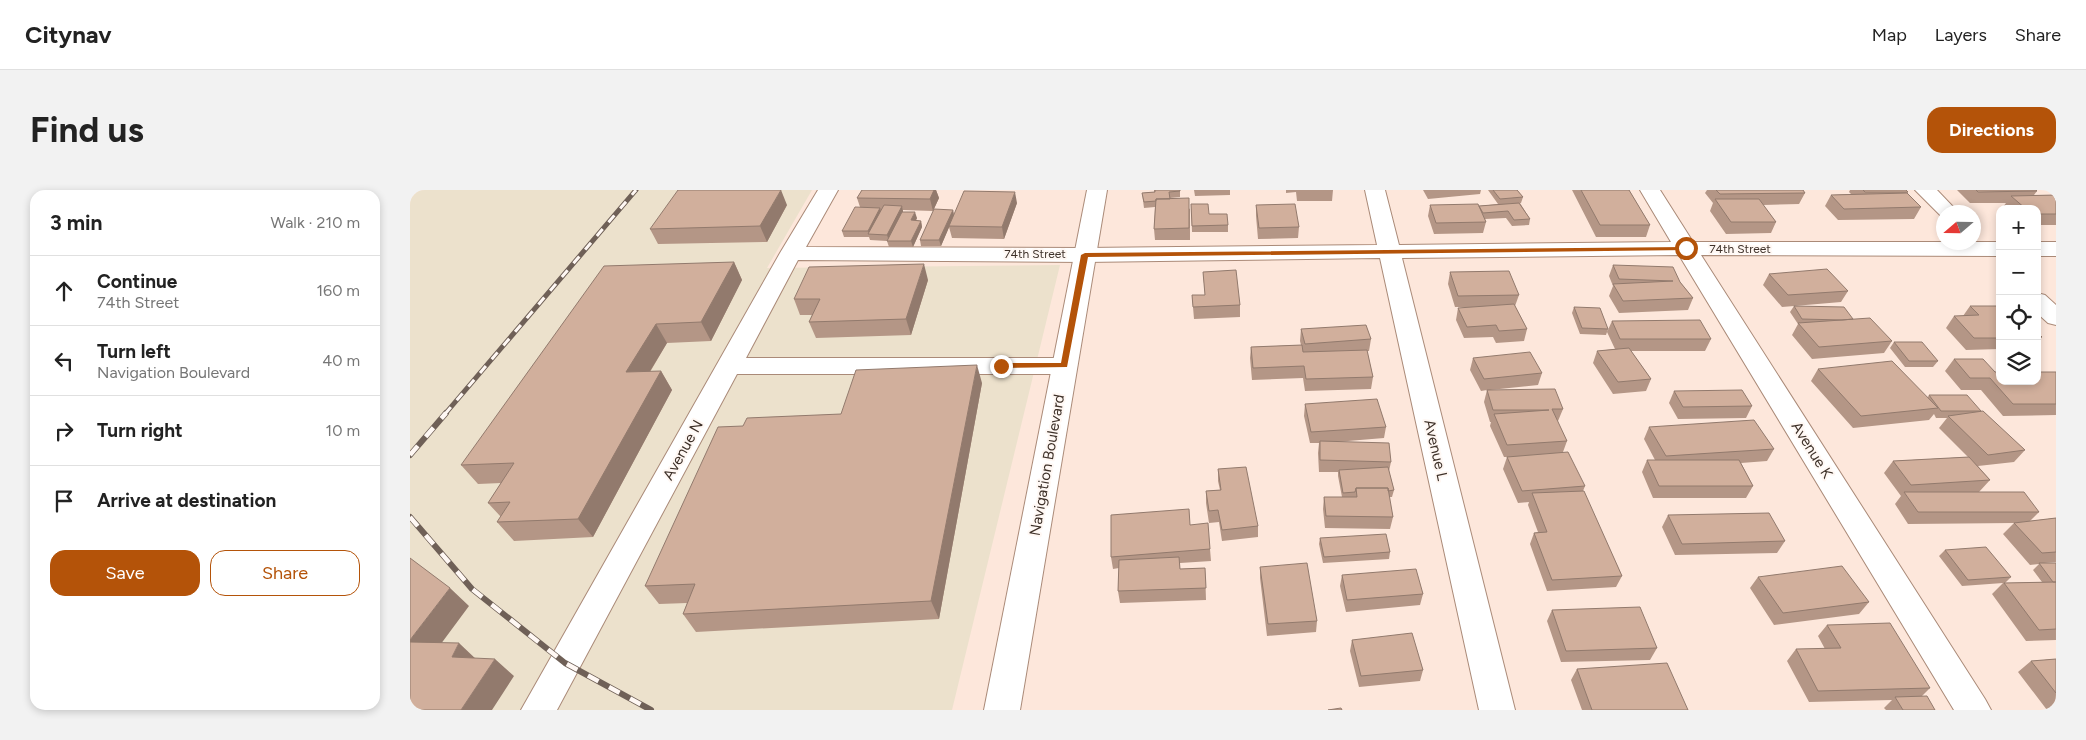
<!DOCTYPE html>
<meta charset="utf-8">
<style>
:root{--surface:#fff;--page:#f2f2f2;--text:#222;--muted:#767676;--line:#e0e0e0;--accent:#b45309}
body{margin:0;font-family:Figtree,sans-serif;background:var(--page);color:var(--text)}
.controls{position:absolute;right:15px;top:15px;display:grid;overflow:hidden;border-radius:10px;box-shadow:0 2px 8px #0003}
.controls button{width:45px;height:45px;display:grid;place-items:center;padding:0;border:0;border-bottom:1px solid var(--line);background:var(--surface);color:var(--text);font:25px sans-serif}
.compass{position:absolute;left:1526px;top:15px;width:45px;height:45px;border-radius:50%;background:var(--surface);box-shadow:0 2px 8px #0003;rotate:250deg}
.stop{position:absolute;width:15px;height:15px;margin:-11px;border:4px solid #b45309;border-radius:50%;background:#fff}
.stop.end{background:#b45309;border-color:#fff;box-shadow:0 1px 5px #0008}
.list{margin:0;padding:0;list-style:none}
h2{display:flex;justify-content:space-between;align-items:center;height:65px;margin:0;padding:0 20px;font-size:21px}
h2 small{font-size:16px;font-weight:400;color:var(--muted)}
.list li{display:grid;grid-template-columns:32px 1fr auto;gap:15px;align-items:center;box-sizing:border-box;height:70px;padding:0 20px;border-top:1px solid var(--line)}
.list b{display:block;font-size:19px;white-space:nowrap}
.list p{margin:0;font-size:16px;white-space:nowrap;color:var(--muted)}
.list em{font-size:16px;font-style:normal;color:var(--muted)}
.actions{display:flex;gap:10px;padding:15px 20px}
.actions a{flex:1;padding:11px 0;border:1px solid var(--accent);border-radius:15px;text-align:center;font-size:18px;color:var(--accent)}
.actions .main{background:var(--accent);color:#fff}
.icon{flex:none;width:28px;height:28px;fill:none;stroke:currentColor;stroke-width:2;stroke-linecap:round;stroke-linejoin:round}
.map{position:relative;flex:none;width:1646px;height:520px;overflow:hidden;border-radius:15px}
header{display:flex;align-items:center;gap:30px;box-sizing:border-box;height:70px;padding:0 25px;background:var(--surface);border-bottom:1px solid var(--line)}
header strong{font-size:24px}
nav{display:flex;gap:28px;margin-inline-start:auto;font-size:18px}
.intro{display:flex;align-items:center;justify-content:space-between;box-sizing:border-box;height:120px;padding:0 30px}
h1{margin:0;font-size:35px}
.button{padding:12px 22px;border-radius:15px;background:var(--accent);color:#fff;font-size:18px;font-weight:700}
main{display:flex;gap:30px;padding:0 30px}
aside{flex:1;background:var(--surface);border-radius:15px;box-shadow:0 2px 8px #0003}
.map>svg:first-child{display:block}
.industrial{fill:#ece1cc}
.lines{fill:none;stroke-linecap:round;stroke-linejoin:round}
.minor-casing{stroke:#aa8a78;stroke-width:2}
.major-casing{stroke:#aa8a78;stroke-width:2}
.minor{fill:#fff;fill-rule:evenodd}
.major{fill:#fff;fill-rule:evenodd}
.rail-far1-casing{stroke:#6f6057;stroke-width:5}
.rail-casing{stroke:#6f6057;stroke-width:6}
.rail-far1{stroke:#fff8f4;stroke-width:3;stroke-dasharray:9;stroke-linecap:butt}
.rail{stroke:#fff8f4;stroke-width:4.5;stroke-dasharray:12;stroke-linecap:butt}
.wall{fill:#b49686}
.shaded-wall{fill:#927a6d}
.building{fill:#d1af9c;stroke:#927a6d}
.route{fill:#b45309}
.labels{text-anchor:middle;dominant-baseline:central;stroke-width:4;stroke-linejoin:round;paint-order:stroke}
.far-street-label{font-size:12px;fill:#3e3129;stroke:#fff8f4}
.street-label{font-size:15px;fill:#3e3129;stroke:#fff8f4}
</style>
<header>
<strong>Citynav</strong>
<nav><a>Map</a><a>Layers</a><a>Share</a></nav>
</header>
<div class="intro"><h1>Find us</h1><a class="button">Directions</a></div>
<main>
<aside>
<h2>3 min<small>Walk · 210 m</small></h2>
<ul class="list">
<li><svg class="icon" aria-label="ahead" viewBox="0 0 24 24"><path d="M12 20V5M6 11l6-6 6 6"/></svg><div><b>Continue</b><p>74th Street</p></div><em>160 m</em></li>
<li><svg class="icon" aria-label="left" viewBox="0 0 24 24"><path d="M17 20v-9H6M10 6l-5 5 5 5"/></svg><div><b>Turn left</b><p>Navigation Boulevard</p></div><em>40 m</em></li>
<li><svg class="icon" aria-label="right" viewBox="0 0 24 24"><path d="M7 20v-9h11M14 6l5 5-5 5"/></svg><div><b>Turn right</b></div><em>10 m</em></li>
<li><svg class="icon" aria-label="arrive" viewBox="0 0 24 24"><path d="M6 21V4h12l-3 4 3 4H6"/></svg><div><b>Arrive at destination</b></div></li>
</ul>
<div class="actions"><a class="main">Save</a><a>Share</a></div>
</aside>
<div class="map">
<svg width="1646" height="520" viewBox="0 0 1646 520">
<rect width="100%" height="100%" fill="#fde7db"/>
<path class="industrial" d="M0,0H402L357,78L650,75L542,520H0Z"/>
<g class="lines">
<defs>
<path id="minor" d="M408,0H428L396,57L675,58L967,55L955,0H975L989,55L1261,52L1230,0H1250L1283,52H1590V66L1291,65L1575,509L1581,520H1544L1269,65L992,68L1105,520H1069L970,68L675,72L388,70L336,168H654L663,170L667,176L663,182L654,184H327L147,520H111L370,63Z
M1505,0H1527L1548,22H1534V27L1531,26Z
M1627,52H1646V66H1627Z
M1627,103L1635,105L1646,115V135L1638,133L1627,123Z"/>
<path id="major" d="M677,0H697L610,520H574Z"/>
</defs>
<use href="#minor" class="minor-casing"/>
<use href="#major" class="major-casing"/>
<use href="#minor" class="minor"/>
<use href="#major" class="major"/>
<defs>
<path id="rail-far1" d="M35,224L226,0"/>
<path id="rail" d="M0,265L36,223
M0,327L62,399L155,473L241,520"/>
</defs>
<use href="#rail-far1" class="rail-far1-casing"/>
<use href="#rail" class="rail-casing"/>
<use href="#rail-far1" class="rail-far1"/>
<use href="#rail" class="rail"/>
</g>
<path class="wall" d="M452,0H526L529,8L523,21L493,20V22L507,28L506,30L511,31L512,37L503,57H479L477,51L460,50L459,47H434L432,41L450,17L447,8Z
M744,0H770V7L760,8V9L780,19V50H745L744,39L745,17L734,18L732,3L744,2Z
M784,0H820V5L785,6Z
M876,0H923L922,11H887L886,2L876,3Z
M1013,0H1071L1070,4L1018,9Z
M1078,0H1107L1113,7L1111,13H1110L1120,29L1119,35L1102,36L1096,28L1075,29L1076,32L1073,43L1024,44L1018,26L1020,15L1069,16L1088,14Z
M1162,0H1219L1240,35L1236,47H1186Z
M1297,0H1393L1395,3L1389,14L1353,15L1366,32L1361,43L1316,44L1300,21L1303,13L1295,3Z
M1440,0H1496L1498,2L1497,4L1511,17L1504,29L1428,30L1415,16L1421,5L1441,4L1439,2Z
M1547,0H1626L1627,1L1624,5H1646V35H1627V19H1595L1593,17L1596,13H1560Z
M607,13L594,49L542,48L539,37L531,56H511L510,50L543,20L544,25Z
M781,14L818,35V42H782Z
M377,15L357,52L248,54L240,39Z
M846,15L889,37L888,48L848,49L846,26Z
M324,72L332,90L301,151L257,153L240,182L251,181L262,200L183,347L104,351L87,332L91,327L78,313L91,293L68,294L51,275Z
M1203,75L1270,92L1283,108L1278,120L1209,123L1199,106L1203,96L1199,86Z
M793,82L830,115V127L784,129L782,105H795Z
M1040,82L1109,105L1105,116L1117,139L1114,151L1086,153L1083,147L1054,148L1046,130L1048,118L1064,117H1045L1038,94Z
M1359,84L1438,101L1431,112L1384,116L1443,129L1482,151L1474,163L1402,169L1382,145L1388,134L1380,122L1384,116L1372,117L1353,95Z
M518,90L501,145L406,148L399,132L402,125H390L384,109Z
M1560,116H1590V159L1556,160L1536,138L1544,126H1553Z
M1164,117L1198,139L1196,145L1170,144L1162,123Z
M1202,131L1301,149L1295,161H1221L1241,189L1236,201L1203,204L1183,173L1187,161L1205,159L1197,142Z
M891,139L961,149L959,161H957L963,187L961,199L895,201L893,188L842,190L840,168L841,157L891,155L890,151Z
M1627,142L1632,147L1627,153Z
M1484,152L1528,171L1523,177H1495L1480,158Z
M1063,168L1132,183L1128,195L1080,200L1153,219L1148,231H1147L1157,251L1153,262L1175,296L1173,301L1212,386L1206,397L1137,401L1120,354L1124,343L1128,342L1118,315L1119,312L1108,313L1093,279L1097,267H1094L1080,236L1081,232H1080L1074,212L1077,200L1071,201L1060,180Z
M1544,169L1585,182H1646V225L1593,226L1571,200H1551L1535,181Z
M1408,179L1518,207L1519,205L1571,221L1615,260L1604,272L1568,276L1580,290L1569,302L1629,322L1620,331L1646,328V372L1634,373H1646V450L1616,451L1582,404L1593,393L1552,396L1529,366L1535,360L1601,387L1595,393L1632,392L1623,380L1629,374L1620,375L1593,344L1604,333L1498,334L1485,314L1491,306L1474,283L1483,271L1558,267L1529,238L1537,228H1526L1524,224L1519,230L1443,238L1401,191Z
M572,193L529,429L286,442L273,424L277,413L249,414L235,396L333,236L431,224Z
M1264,201L1342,216L1336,228L1268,229L1259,213Z
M895,214L976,237L974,248L926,252L981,272L979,281L984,300L982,307H979L983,327L980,339L915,338L913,319L914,307H932L928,286V282H909L908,263L909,253H900L894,226Z
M1239,237L1364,259L1357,271L1331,273L1343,296L1336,308H1243L1232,282L1237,270H1245L1234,249Z
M808,279L848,336V347L812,351L809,332L799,333L796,313V301L810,300L808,291Z
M1258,325L1375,351L1367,363L1265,365L1252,337Z
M780,335L800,359L801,371L770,373V379L795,378L796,410L710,413L708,401L709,378L703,379L701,367Z
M910,348L980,362L979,369L913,373L909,354Z
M850,377L907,431L906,442L857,446L850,388Z
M932,385L1013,404L1010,415L936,422L930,396Z
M1348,387L1459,412L1449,424L1364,435L1340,398Z
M1142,420L1247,458L1240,470L1151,472L1137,431Z
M1417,435L1520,498L1512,506L1525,520H1476L1474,518L1482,510L1399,512L1377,471L1386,459H1415L1408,446Z
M942,450L1013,480L1010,491L949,497L940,461Z
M1646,469V520H1637L1608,482L1621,471Z
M1167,479L1278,520H1172L1161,490Z"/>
<path class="shaded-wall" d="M371,0L377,15L357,52L350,36Z
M524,0H526L529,8L523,21L520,9Z
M605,2L607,13L594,49L592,37Z
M492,16L493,22L479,51L477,45Z
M470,18L472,24L459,44L458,41Z
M543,20L544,26L531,56L529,50Z
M505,22L507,28L503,37L501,30Z
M511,31L512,37L503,57L501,51Z
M324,72L332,90L301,151L291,132Z
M514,74L518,90L501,145L496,129Z
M246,134L257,153L228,201L216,182Z
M567,175L572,193L529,429L521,411Z
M251,181L262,200L183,347L168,329Z
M40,398L59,416L19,470L0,453V450Z
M49,453L68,471L42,467Z
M85,469L104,486L82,520H51Z"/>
<path class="building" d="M268,0H371L350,36L240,39Z
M452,0H524L520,9L447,8Z
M745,0H770V1L759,2L760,9H746V11L734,12L732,3L745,2Z
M1083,0H1107L1113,7L1090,9Z
M1171,0H1219L1240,35H1190Z
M1306,0H1393L1395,3L1310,4Z
M1453,0H1496L1498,2H1455Z
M1566,0H1626L1627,1L1568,2Z
M554,1L605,2L592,37L539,36Z
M1497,3L1511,17L1434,19L1421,5Z
M1646,5V24H1627V19H1616L1601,6Z
M779,8V38L744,39L746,9Z
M1305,9H1349L1366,32H1321Z
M1109,13L1120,29L1104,30L1098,21L1073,23L1069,16Z
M781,14H798L799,24H817L818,35L782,36Z
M885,14L889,37L849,38L846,15Z
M1068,14L1076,32L1026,33L1020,15Z
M474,15L492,16L477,45L458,44Z
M445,17L470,18L458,41H432Z
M524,19L543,20L529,50H510Z
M492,22H505L501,30L511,31L501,51H477Z
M324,72L291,132L246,134L216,182L251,181L168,329L87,332L100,312L78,313L104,273L51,275L194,76Z
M514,74L496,129L399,132L410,109H384L399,77Z
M1203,75L1263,77L1270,92L1283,108L1213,111L1203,94L1263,91L1209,89Z
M1417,79L1438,101L1378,105L1359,84Z
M826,80L830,115L783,117L782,105H795L793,82Z
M1099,81L1109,105L1048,106L1040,82Z
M1104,114L1117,139L1089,141L1086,135L1057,137L1048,118Z
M1384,116L1434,117L1443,129L1432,130L1392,129Z
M1560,116H1590V148H1564L1544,126L1569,125Z
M1164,117L1190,118L1198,139L1172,138Z
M1460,128L1482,151L1409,157L1388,133Z
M1290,130L1301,149H1210L1202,131Z
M956,135L961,149L895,154L891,139Z
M1627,142L1632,147H1627Z
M1484,152H1512L1528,171H1499Z
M892,155L893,162L957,160L963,187L896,189L894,176L843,178L841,157Z
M1219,158L1241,189L1208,192L1187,161Z
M1120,162L1132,183L1074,189L1063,168Z
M1544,169H1573L1585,182H1590V191H1627V182H1646V214H1603L1580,188H1560Z
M1482,171L1528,218L1451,226L1408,179Z
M567,175L521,411L273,424L285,394L235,396L308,237L333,236L337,228L431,224L446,180Z
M1145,199L1153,219H1142L1157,251L1097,255L1084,224L1139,220H1083L1077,200Z
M1332,200L1342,216L1273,217L1264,201Z
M1519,205H1557L1571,221H1531Z
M967,209L976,237L901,242L895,214Z
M1573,221L1615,260L1578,265L1538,226Z
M1344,230L1364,259L1256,266L1239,237Z
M910,251L979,253L981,272L910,270Z
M1158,262L1175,296L1112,301L1097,267Z
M1559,267L1580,290L1501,295L1483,271Z
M1237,270H1329L1343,296H1249Z
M836,277L848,336L812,340L808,320L799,321L796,301L811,300L808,279Z
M978,277L984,300L978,301V298H946L945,302L933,303L929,280Z
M946,298H978L983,327L916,326L914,307H947Z
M1174,301L1212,386L1142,390L1124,343L1137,342L1122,303Z
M1494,302H1614L1629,322H1508Z
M779,319L780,335L798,333L800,359L701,367V325Z
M1359,323L1375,351L1272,354L1258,325Z
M1646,328V362L1632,363L1604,333Z
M976,344L980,362L914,367L910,348Z
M1576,357L1601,387L1558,390L1535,360Z
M769,367L770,379L795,378L796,398L708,401L709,370Z
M0,368L40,398L0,450Z
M897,373L907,431L858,434L850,377Z
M1629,373H1646V392H1643Z
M1432,376L1459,412L1373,423L1348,387Z
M1006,379L1013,404L937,410L932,385Z
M1646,392V439L1629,440L1594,393Z
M1230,417L1247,458L1156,461L1142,420Z
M1480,433L1520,498L1408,501L1386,459L1431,458L1417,435Z
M1002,443L1013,480L951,486L942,450Z
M0,452L49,453L42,467L85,469L51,520H0Z
M1646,469V503L1621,471Z
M1257,473L1278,520H1182L1167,479Z
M1517,506L1525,520H1493L1485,507Z
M931,518L932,520H918Z"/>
<path class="route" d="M1276,57H1278V60L678,67L657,177L591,178L587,176L591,173H651L671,65L675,63Z"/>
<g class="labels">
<g class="far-street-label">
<text x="1330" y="59">74th Street</text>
<text x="625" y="64">74th Street</text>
</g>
<g class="street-label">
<text transform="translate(273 260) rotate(-61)">Avenue N</text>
<text transform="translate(1026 260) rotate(77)">Avenue L</text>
<text transform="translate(1402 260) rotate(58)">Avenue K</text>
<text transform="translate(637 275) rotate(-80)">Navigation Boulevard</text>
</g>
</g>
</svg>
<div class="controls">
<button>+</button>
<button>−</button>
<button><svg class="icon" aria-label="locate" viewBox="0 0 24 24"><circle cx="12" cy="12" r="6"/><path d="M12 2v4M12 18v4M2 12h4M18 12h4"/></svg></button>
<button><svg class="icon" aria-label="layers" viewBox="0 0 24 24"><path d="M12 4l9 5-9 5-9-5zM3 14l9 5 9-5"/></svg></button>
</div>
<svg class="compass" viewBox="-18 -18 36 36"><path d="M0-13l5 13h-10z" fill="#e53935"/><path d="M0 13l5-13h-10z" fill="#767676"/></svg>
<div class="stop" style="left:1276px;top:58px"></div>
<div class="stop end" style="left:591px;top:176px"></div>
</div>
</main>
